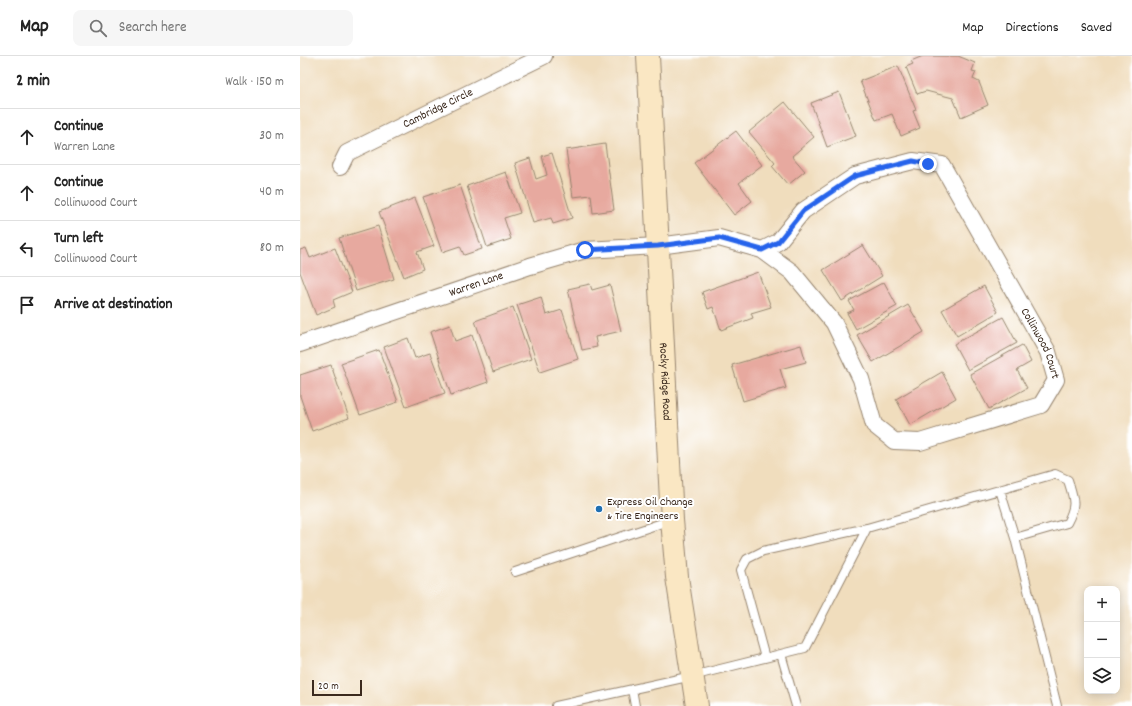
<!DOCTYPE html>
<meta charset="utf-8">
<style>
:root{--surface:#fff;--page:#f6f6f6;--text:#222;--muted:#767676;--line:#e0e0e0}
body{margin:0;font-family:Dekko,sans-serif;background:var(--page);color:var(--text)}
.controls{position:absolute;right:12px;bottom:12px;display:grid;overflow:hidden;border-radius:8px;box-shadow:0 2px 10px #0003}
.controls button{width:36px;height:36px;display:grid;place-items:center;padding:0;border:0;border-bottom:1px solid var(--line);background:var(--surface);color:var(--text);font:20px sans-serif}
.scale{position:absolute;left:12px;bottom:10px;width:50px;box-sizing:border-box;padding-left:4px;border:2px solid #3b2a1e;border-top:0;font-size:11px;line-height:14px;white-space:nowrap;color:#3b2a1e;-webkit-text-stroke:3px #fff;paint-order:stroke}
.stop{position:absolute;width:12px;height:12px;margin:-9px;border:3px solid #2563eb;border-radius:50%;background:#fff}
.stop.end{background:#2563eb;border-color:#fff;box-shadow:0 1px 4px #0008}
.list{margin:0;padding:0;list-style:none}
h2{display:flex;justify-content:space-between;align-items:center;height:52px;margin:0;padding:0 16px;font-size:17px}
h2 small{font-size:13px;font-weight:400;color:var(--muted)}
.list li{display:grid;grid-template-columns:26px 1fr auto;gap:12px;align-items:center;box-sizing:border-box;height:56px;padding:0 16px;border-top:1px solid var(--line)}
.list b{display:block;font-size:15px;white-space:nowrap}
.list p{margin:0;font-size:13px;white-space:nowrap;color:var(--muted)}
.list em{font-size:13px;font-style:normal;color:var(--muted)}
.icon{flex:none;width:22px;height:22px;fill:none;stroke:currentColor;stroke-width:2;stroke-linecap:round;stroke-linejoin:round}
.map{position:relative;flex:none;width:832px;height:650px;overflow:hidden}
header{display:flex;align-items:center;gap:24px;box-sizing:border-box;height:56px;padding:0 20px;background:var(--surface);border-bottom:1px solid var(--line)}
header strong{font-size:19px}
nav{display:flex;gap:22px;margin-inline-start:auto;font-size:14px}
.search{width:280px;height:36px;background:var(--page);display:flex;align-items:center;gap:10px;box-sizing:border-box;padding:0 14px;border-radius:8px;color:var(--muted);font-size:15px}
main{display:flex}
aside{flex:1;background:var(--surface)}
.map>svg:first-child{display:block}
.building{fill:#e7a99f}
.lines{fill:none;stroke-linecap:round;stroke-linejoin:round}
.lane-casing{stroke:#96846e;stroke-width:10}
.street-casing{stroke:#96846e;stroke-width:18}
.secondary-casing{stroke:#96846e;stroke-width:24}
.lane{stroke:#fff;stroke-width:8}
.street{stroke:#fff;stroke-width:16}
.secondary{stroke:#fae7c3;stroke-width:22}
.route{stroke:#2563eb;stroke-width:5}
.poi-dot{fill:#1f6fb2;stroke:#fff;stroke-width:1.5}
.labels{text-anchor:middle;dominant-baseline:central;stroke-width:4;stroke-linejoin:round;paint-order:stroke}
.street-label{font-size:12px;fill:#3b2a1e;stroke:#fff}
.poi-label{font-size:12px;fill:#3b2a1e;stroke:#fff;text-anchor:start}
</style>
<header>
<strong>Map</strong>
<div class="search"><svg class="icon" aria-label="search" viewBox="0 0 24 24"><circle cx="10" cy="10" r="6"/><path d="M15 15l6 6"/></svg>Search here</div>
<nav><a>Map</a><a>Directions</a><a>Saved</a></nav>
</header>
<main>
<aside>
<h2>2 min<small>Walk · 150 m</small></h2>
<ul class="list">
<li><svg class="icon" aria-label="ahead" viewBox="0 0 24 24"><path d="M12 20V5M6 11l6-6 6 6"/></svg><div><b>Continue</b><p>Warren Lane</p></div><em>30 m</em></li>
<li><svg class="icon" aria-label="ahead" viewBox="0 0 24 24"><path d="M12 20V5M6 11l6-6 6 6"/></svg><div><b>Continue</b><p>Collinwood Court</p></div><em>40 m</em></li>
<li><svg class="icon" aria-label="left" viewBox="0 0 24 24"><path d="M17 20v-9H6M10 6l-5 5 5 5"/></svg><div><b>Turn left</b><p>Collinwood Court</p></div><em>80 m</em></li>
<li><svg class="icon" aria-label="arrive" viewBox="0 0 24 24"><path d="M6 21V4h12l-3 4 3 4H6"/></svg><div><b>Arrive at destination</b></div></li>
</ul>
</aside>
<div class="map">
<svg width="832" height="650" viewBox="0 0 832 650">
<rect width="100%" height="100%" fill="#fff"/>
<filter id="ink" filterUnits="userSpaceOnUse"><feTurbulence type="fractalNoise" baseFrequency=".025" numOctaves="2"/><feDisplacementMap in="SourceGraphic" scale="8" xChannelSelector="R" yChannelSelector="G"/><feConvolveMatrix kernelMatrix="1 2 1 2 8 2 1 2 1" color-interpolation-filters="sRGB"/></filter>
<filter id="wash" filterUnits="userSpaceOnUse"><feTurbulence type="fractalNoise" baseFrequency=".012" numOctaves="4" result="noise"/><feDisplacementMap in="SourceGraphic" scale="16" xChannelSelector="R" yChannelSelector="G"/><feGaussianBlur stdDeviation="0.9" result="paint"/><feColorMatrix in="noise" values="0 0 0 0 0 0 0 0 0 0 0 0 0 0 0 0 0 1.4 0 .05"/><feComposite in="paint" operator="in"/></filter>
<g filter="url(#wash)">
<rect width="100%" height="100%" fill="#f0ddbd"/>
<g id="blocks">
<path class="building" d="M623,0H658L675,7L672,15L676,16L673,23L679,26L688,49L661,61L653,42L626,35L617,38L606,11L613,8L611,5Z
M598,10L616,54L613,55L620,72L601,80L592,58L576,64L560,25Z
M539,36L556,80L527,91L511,47Z
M485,46L514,81L492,100L505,115L488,129L472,110L475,107L449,76Z
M436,75L462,109L439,127L452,145L434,159L394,107Z
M305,88L314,154L293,157L291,139L273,141L266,94Z
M252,97L272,162L253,168L251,162L233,167L215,107L230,102L236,123L247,119L242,100Z
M206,116L220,157L204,162L211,183L187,191L167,130Z
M160,129L182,193L164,199L160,190L142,196L123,141Z
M115,142L134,190L117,196L123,213L104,221L79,156Z
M78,170L94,223L56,235L39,182Z
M563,189L582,220L542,245L523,214Z
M6,192L10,202L35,192L52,236L33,244L35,251L16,259L0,216V194Z
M458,216L471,251L451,257L453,262L421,274L413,251L408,253L402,236Z
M584,226L597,250L556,273L547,257L554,254L549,245Z
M290,228L292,234L310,229L321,275L295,281L297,291L282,294L268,233Z
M684,230L698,256L657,280L642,254Z
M241,241L246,259L262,254L278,303L240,316L217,249Z
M608,249L624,276L573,306L557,279Z
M213,251L231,303L193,316L175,265Z
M703,261L717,287L668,314L654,288Z
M150,269L155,285L172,279L188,326L151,339L130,276Z
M108,282L115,302L130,297L145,337L106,351L84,291Z
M501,289L506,306L480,313L486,332L443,345L432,309Z
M722,289L731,306L717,314L727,332L689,353L670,318Z
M79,294L98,346L60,359L41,307Z
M31,309L49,362L12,375L0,340V319Z
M642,316L656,342L610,369L596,343Z"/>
</g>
</g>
<g filter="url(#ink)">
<use href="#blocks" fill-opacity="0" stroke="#96846e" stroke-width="1"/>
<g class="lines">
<defs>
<path id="lane" d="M700,434L715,482
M215,516L371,464
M481,598L496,650
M465,602L441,514L447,503L463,495L567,472
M332,633L335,650
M256,650L392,620L505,592L567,472L755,418L768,424C774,444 777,448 767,467L715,482L757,650"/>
<g id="street">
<path id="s1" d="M40,111L47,97L244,0"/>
<path id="s2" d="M0,288L230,210L285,194L358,190L419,182L462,194L478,186L503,155L555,120L613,105L642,109L748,296L756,324L741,349L620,386L594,385L574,369L561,323L534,267L492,216L462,194"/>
</g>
<g id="secondary">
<path id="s3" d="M348,0L372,464L377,521L397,650"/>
</g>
</defs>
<use href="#lane" class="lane-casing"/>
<use href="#street" class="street-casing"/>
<use href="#secondary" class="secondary-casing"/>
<use href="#lane" class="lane"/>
<use href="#street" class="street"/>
<use href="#secondary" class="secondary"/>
</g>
</g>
<g class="lines" filter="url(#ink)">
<path class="route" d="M285,194L358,190L419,182L462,194L478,186L503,155L555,120L613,105L628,108"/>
</g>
<circle class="poi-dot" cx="299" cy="453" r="4"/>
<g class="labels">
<g class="street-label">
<text stroke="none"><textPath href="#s1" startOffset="117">Cambridge Circle</textPath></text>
<text stroke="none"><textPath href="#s2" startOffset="186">Warren Lane</textPath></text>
<text stroke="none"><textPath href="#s2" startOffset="893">Collinwood Court</textPath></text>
<text stroke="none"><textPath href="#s3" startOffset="326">Rocky Ridge Road</textPath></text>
</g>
<g class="poi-label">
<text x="307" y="446">Express Oil Change<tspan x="307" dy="14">&amp; Tire Engineers</tspan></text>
</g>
</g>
</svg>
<div class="controls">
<button>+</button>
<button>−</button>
<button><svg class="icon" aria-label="layers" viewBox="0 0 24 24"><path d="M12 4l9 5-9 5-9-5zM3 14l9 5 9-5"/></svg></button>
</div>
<div class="scale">20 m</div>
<div class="stop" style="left:285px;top:194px"></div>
<div class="stop end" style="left:628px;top:108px"></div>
</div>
</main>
